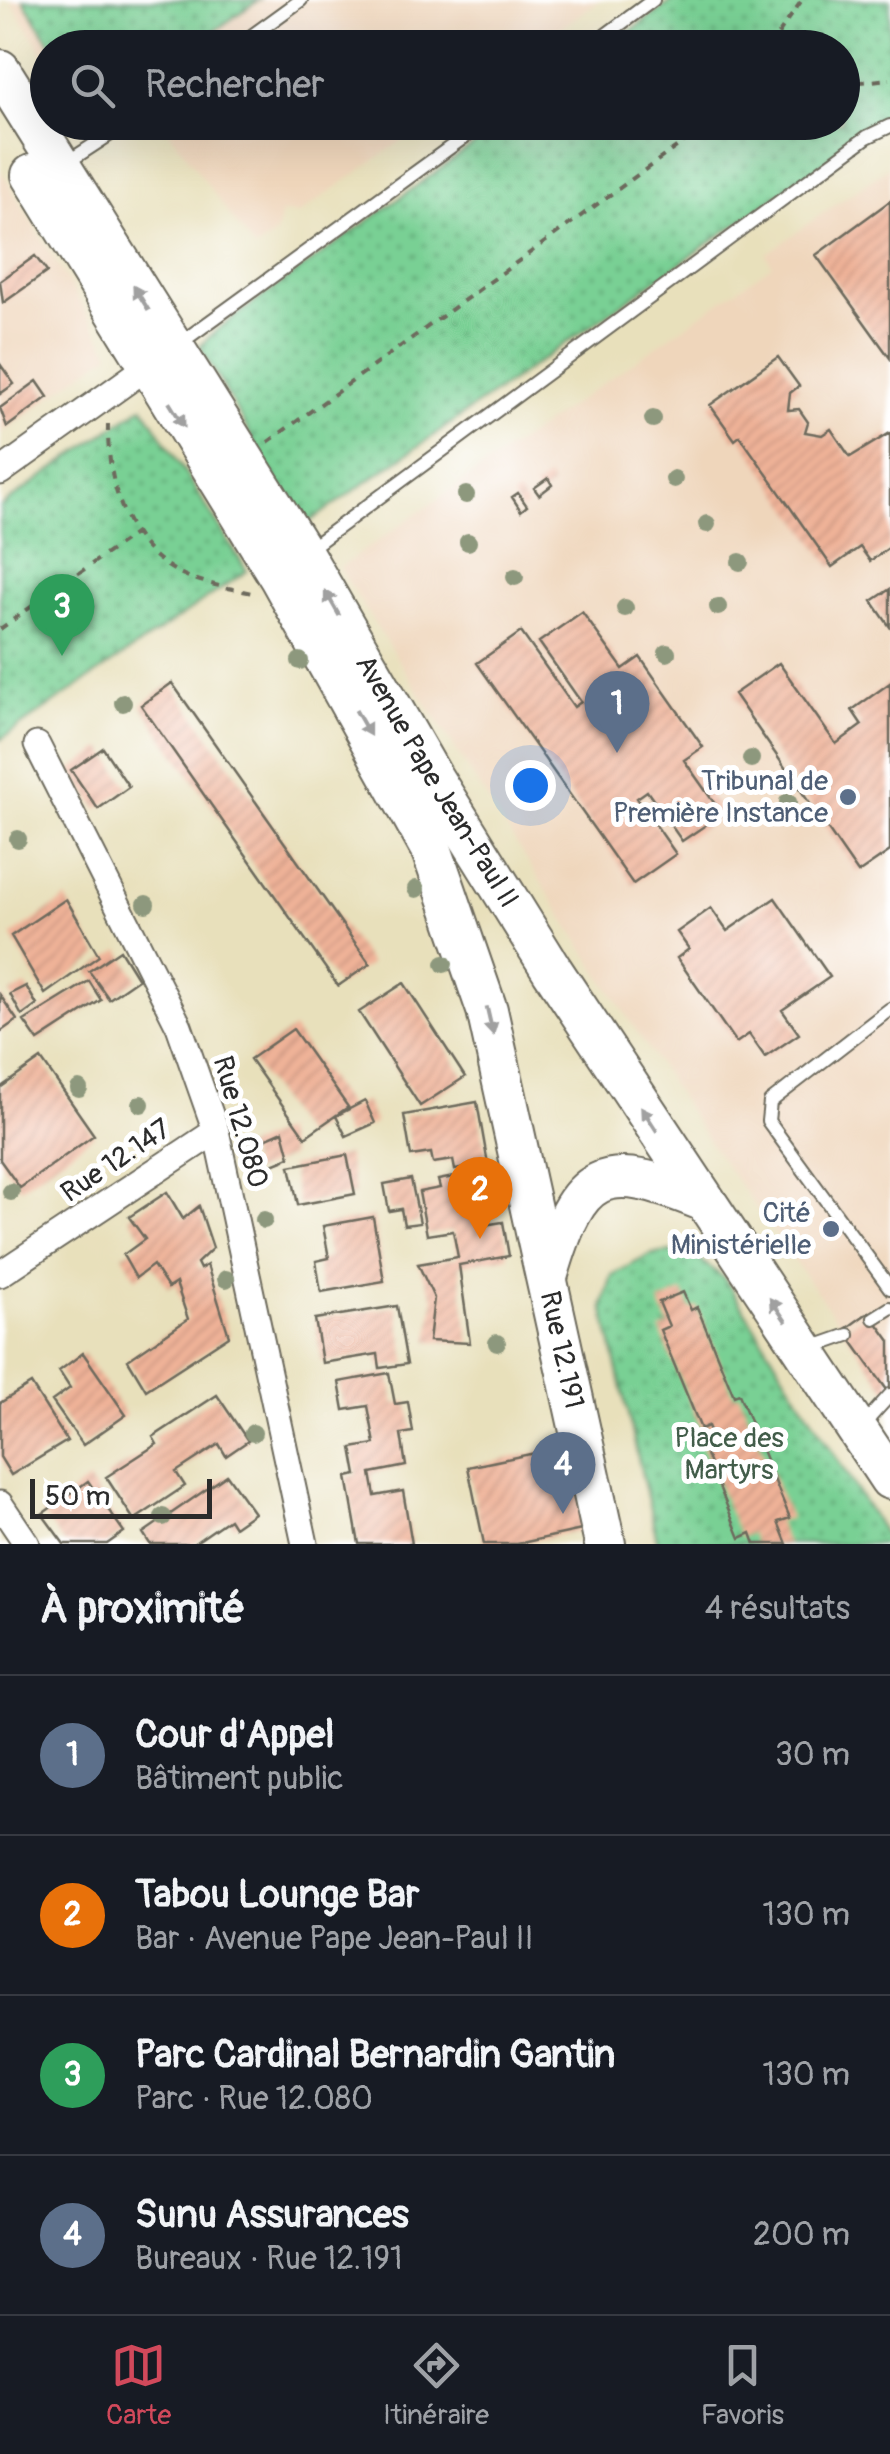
<!DOCTYPE html>
<html lang="fr">
<meta charset="utf-8">
<style>
:root{--surface:#171b24;--page:#20242c;--text:#f1f3f6;--muted:#9ea1a6;--line:#363941;--accent:#d1495b}
body{margin:0;font-family:Pangolin,sans-serif;background:var(--page);color:var(--text)}
.scale{position:absolute;left:30px;bottom:25px;width:182px;box-sizing:border-box;padding-left:10px;border:5px solid #2b2b2b;border-top:0;font-size:28px;line-height:35px;white-space:nowrap;color:#2b2b2b;-webkit-text-stroke:8px #fff;paint-order:stroke}
.you{position:absolute;left:530px;top:785px;width:35px;height:35px;margin:-25px;border:8px solid #fff;border-radius:50%;background:#1a73e8;box-shadow:0 0 0 15px #1a73e833}
.badge{display:grid;place-items:center;width:65px;height:65px;border-radius:50%;background:var(--accent);color:#fff;font-size:32px;font-weight:700}
.pin{position:absolute;translate:-50% -82px;filter:drop-shadow(0 2px 5px #0008)}
.pin::after{content:'';position:absolute;top:52px;width:35px;height:30px;background:inherit;clip-path:polygon(0 0,100% 0,50% 100%)}
.list{margin:0;padding:0;list-style:none}
h2{display:flex;justify-content:space-between;align-items:center;height:130px;margin:0;padding:0 40px;font-size:42px}
h2 small{font-size:32px;font-weight:400;color:var(--muted)}
.list li{display:grid;grid-template-columns:65px 1fr auto;gap:30px;align-items:center;box-sizing:border-box;height:160px;padding:0 40px;border-top:2px solid var(--line)}
.list b{display:block;font-size:38px;white-space:nowrap}
.list p{margin:0;font-size:32px;white-space:nowrap;color:var(--muted)}
.list em{font-size:32px;font-style:normal;color:var(--muted)}
.icon{flex:none;width:55px;height:55px;fill:none;stroke:currentColor;stroke-width:2;stroke-linecap:round;stroke-linejoin:round}
.map{position:relative;flex:none;width:890px;height:1544px;overflow:hidden}
.search{position:absolute;background:var(--surface);box-shadow:0 10px 40px #0002;left:30px;right:30px;top:30px;height:110px;display:flex;align-items:center;gap:25px;box-sizing:border-box;padding:0 35px;border-radius:55px;color:var(--muted);font-size:38px}
.sheet{height:770px;background:var(--surface)}
nav{display:flex;justify-content:space-around;align-items:center;box-sizing:border-box;height:140px;border-top:2px solid var(--line);background:var(--surface);font-size:28px;color:var(--muted)}
nav a{display:grid;justify-items:center;gap:5px}
nav .on{color:var(--accent)}
.map>svg:first-child{display:block}
.built{fill:#efd6bb}
.park{fill:url(#park-dots);stroke:#527e60;stroke-width:2.5}
.building{fill:url(#building-hatch)}
.lines{fill:none;stroke-linecap:round;stroke-linejoin:round}
.lane-casing{stroke:#6d6a5d;stroke-width:16}
.street-casing{stroke:#6d6a5d;stroke-width:29}
.primary-casing{stroke:#6d6a5d;stroke-width:44}
.path{stroke:#6d6a5d;stroke-width:4;stroke-dasharray:8 8;stroke-linecap:butt}
.lane{stroke:#fff;stroke-width:12}
.street{stroke:#fff;stroke-width:25}
.primary{stroke:#fff;stroke-width:40}
.tree{fill:#8d987d}
.oneway{fill:#a0a0a0}
.service-dot{fill:#5c6f8a;stroke:#fff;stroke-width:4}
.labels{text-anchor:middle;dominant-baseline:central;stroke-width:10;stroke-linejoin:round;paint-order:stroke}
.street-label{font-size:28px;fill:#2b2b2b;stroke:#fff}
.service-label{font-size:28px;fill:#4e5e75;stroke:#fff;text-anchor:end}
.park-label{font-size:28px;fill:#425d4a;stroke:#fff}
</style>
<div class="map">
<svg width="890" height="1544" viewBox="0 0 890 1544">
<defs>
<pattern id="park-dots" width="8" height="8" patternUnits="userSpaceOnUse" patternTransform="scale(2.5)"><rect width="8" height="8" fill="#79d094"/><path d="M2 2h.1M6 6h.1" fill="none" stroke="#63a979" stroke-width="1.8" stroke-linecap="round"/></pattern>
<pattern id="building-hatch" width="6" height="6" patternUnits="userSpaceOnUse" patternTransform="scale(2.5)"><rect width="6" height="6" fill="#efb298"/><path d="M-1 1l2-2M0 6l6-6M5 7l2-2" fill="none" stroke="#cd9983"/></pattern>
</defs>
<rect width="100%" height="100%" fill="#fff"/>
<filter id="ink" filterUnits="userSpaceOnUse"><feTurbulence type="fractalNoise" baseFrequency=".01" numOctaves="2"/><feDisplacementMap in="SourceGraphic" scale="20" xChannelSelector="R" yChannelSelector="G"/><feConvolveMatrix kernelMatrix="1 2 1 2 8 2 1 2 1" color-interpolation-filters="sRGB"/></filter>
<filter id="wash" filterUnits="userSpaceOnUse"><feTurbulence type="fractalNoise" baseFrequency=".0048" numOctaves="4" result="noise"/><feDisplacementMap in="SourceGraphic" scale="40" xChannelSelector="R" yChannelSelector="G"/><feGaussianBlur stdDeviation="2.25" result="paint"/><feColorMatrix in="noise" values="0 0 0 0 0 0 0 0 0 0 0 0 0 0 0 0 0 1.4 0 .05"/><feComposite in="paint" operator="in"/></filter>
<g filter="url(#wash)">
<rect width="100%" height="100%" fill="#e8e0bb"/>
<path class="built" d="M10,0H600L533,47L48,48L47,59Z
M163,123H427L299,214L281,213L276,234L255,250Z
M890,166V1394L699,1128L339,568L772,265L766,254Z
M0,169L111,353L0,434Z"/>
<path class="park" d="M23,0H259L191,47H53Z
M674,0H890V117L302,527L200,346L218,329L504,123L842,122V48L608,47Z
M143,406L247,571L0,740V507Z
M673,1252L702,1261L725,1279L890,1544H658L603,1306L612,1275L652,1254Z"/>
<g id="blocks">
<path class="building" d="M890,201V358L816,255Z
M35,256L47,272L3,303L0,281Z
M778,357L799,386L790,393L788,410L799,409L808,422L805,432L822,435L831,429L850,457L890,433V547L870,561L860,547L832,567L740,436L735,440L710,405Z
M0,364L14,384L0,394Z
M37,381L48,397L7,427L0,408Z
M548,478L552,485L539,495L534,488Z
M518,493L527,506L521,511L512,497Z
M890,589V627L872,601Z
M582,612L623,669L640,657L703,747L684,760L722,814L682,841L647,791L637,798L676,854L633,884L477,663L521,632L574,707L581,702L539,642Z
M779,663L836,744L862,725L852,710L890,683V851L858,873L734,694Z
M172,683L370,964L338,986L141,705Z
M103,748L129,787L98,809L71,770Z
M775,898L830,977L782,1010L799,1034L765,1057L749,1034L736,1043L677,958L689,949L677,932L711,908L727,931Z
M66,899L99,956L45,994L11,936Z
M120,950L138,979L109,999L89,971Z
M89,981L101,1000L38,1041L24,1021Z
M404,983L465,1077L420,1106L359,1012Z
M26,986L37,1005L22,1016L10,994Z
M0,995L17,1020L0,1032Z
M293,1029L348,1107L305,1137L250,1059Z
M41,1059L94,1135L20,1188L0,1160V1088Z
M365,1101L375,1123L346,1136L336,1116Z
M477,1102L488,1164L455,1170L453,1160L433,1163L431,1153L411,1156L404,1115Z
M283,1131L290,1157L253,1172L246,1147Z
M347,1155L355,1194L298,1205L290,1166Z
M475,1173L484,1225L503,1222L509,1256L459,1265L470,1343L429,1341L434,1298L418,1264L458,1257L453,1231L427,1235L419,1192L440,1188L438,1180Z
M411,1179L420,1223L404,1225L401,1209L389,1211L384,1184Z
M167,1192L183,1219L199,1206L213,1248L197,1263L200,1269L207,1265L229,1336L146,1390L128,1360L188,1319L176,1283L168,1288L153,1265L136,1278L123,1255L145,1239L129,1217Z
M373,1217L384,1281L321,1292L316,1261L329,1258L323,1226Z
M683,1292L691,1310L697,1307L734,1396L739,1394L790,1518L778,1522L787,1544H755L751,1533L740,1538L702,1445L714,1440L708,1426L701,1429L660,1330L669,1326L659,1302Z
M397,1306L407,1364L380,1368L378,1354L322,1363L315,1319Z
M869,1312L890,1341V1394L844,1330Z
M83,1353L126,1415L83,1445L52,1401L70,1388L59,1371Z
M389,1373L395,1404L408,1402L413,1432L401,1434L406,1466L371,1473L375,1496L403,1491L412,1544H359L347,1477L357,1475L352,1448L375,1444L368,1406L344,1410L339,1382Z
M31,1384L67,1441L11,1475L0,1457V1403Z
M217,1395L248,1441L226,1456L219,1444L176,1472L185,1486L134,1520L106,1477L157,1444L153,1437Z
M568,1446L586,1529L517,1544H484L468,1467Z
M227,1475L254,1513L234,1527L229,1519L193,1544H150L143,1533Z
M88,1481L124,1532L107,1544H64L42,1514Z"/>
</g>
</g>
<g filter="url(#ink)">
<use href="#blocks" fill-opacity="0" stroke="#6d6a5d" stroke-width="2.5"/>
<g class="lines">
<defs>
<path id="lane" d="M235,48L301,0
M588,48L653,0
M63,165L129,122
M179,344L485,122
M309,549L867,137L890,126
M890,1009L770,1102L768,1121L890,1288
M874,1318L890,1308
M808,1349L848,1335
M862,1426L890,1395"/>
<path id="street" d="M0,472L161,357
M37,745L179,1026L216,1131L305,1544
M0,1274L216,1131
M0,1504L27,1544"/>
<g id="primary">
<path id="s1" d="M0,70L303,554L432,777L552,970L890,1479"/>
<path id="s2" d="M32,175L280,578L432,851L487,1010L605,1544"/>
<path d="M548,1274C578,1171 602,1159 702,1200"/>
</g>
</defs>
<use href="#lane" class="lane-casing"/>
<use href="#street" class="street-casing"/>
<use href="#primary" class="primary-casing"/>
<path class="path" d="M769,48L802,0
M842,84L890,79
M108,424C107,482 125,549 184,575C205,584 229,588 252,593
M268,442L711,122
M0,629L134,534"/>
<use href="#lane" class="lane"/>
<use href="#street" class="street"/>
<use href="#primary" class="primary"/>
</g>
<g class="tree">
<circle cx="653" cy="419" r="9"/>
<circle cx="674" cy="479" r="9"/>
<circle cx="466" cy="495" r="9"/>
<circle cx="707" cy="524" r="9"/>
<circle cx="468" cy="542" r="9"/>
<circle cx="740" cy="562" r="9"/>
<circle cx="515" cy="577" r="9"/>
<circle cx="718" cy="607" r="9"/>
<circle cx="625" cy="608" r="9"/>
<circle cx="667" cy="653" r="9"/>
<circle cx="300" cy="661" r="9"/>
<circle cx="123" cy="703" r="9"/>
<circle cx="751" cy="759" r="9"/>
<circle cx="788" cy="802" r="9"/>
<circle cx="18" cy="839" r="9"/>
<circle cx="416" cy="889" r="9"/>
<circle cx="146" cy="904" r="9"/>
<circle cx="444" cy="964" r="9"/>
<circle cx="79" cy="1089" r="9"/>
<circle cx="141" cy="1104" r="9"/>
<circle cx="11" cy="1192" r="9"/>
<circle cx="264" cy="1220" r="9"/>
<circle cx="226" cy="1279" r="9"/>
<circle cx="497" cy="1343" r="9"/>
<circle cx="253" cy="1433" r="9"/>
<circle cx="163" cy="1517" r="9"/>
</g>
<defs><path id="oneway-solid" d="M-6-.8H1V-3.2L6.5 0L1 3.2V.8H-6Z" transform="scale(2.5)"/></defs>
<g class="oneway">
<use href="#oneway-solid" transform="translate(141 298) rotate(-122)"/>
<use href="#oneway-solid" transform="translate(177 415) rotate(58)"/>
<use href="#oneway-solid" transform="translate(332 603) rotate(-120)"/>
<use href="#oneway-solid" transform="translate(363 723) rotate(60)"/>
<use href="#oneway-solid" transform="translate(490 1021) rotate(77)"/>
<use href="#oneway-solid" transform="translate(649 1119) rotate(-123)"/>
<use href="#oneway-solid" transform="translate(778 1310) rotate(-125)"/>
</g>
</g>
<g class="service-dot">
<circle cx="848" cy="797" r="10"/>
<circle cx="831" cy="1229" r="10"/>
</g>
<g class="labels">
<g class="street-label">
<text stroke="none"><textPath href="#s1" startOffset="835">Avenue Pape Jean-Paul II</textPath></text>
<text transform="translate(240 1122) rotate(74)">Rue 12.080</text>
<text transform="translate(116 1161) rotate(-34)">Rue 12.147</text>
<text stroke="none"><textPath href="#s2" startOffset="1302">Rue 12.191</textPath></text>
</g>
<g class="service-label">
<text x="828" y="781">Tribunal de<tspan x="828" dy="32">Première Instance</tspan></text>
<text x="811" y="1213">Cité<tspan x="811" dy="32">Ministérielle</tspan></text>
</g>
<g class="park-label">
<text x="729" y="1438">Place des<tspan x="729" dy="32">Martyrs</tspan></text>
</g>
</g>
</svg>
<div class="scale">50 m</div>
<div class="you"></div>
<div class="pin badge" style="left:617px;top:753px;background:#5c6f8a">1</div>
<div class="pin badge" style="left:480px;top:1239px;background:#e8710a">2</div>
<div class="pin badge" style="left:62px;top:656px;background:#2e9e5b">3</div>
<div class="pin badge" style="left:563px;top:1514px;background:#5c6f8a">4</div>
<div class="search"><svg class="icon" aria-label="search" viewBox="0 0 24 24"><circle cx="10" cy="10" r="6"/><path d="M15 15l6 6"/></svg>Rechercher</div>
</div>
<section class="sheet">
<h2>À proximité<small>4 résultats</small></h2>
<ul class="list">
<li><span class="badge" style="background:#5c6f8a">1</span><div><b>Cour d'Appel</b><p>Bâtiment public</p></div><em>30 m</em></li>
<li><span class="badge" style="background:#e8710a">2</span><div><b>Tabou Lounge Bar</b><p>Bar · Avenue Pape Jean-Paul II</p></div><em>130 m</em></li>
<li><span class="badge" style="background:#2e9e5b">3</span><div><b>Parc Cardinal Bernardin Gantin</b><p>Parc · Rue 12.080</p></div><em>130 m</em></li>
<li><span class="badge" style="background:#5c6f8a">4</span><div><b>Sunu Assurances</b><p>Bureaux · Rue 12.191</p></div><em>200 m</em></li>
</ul>
</section>
<nav>
<a class="on"><svg class="icon" aria-label="map" viewBox="0 0 24 24"><path d="M3 6l6-2 6 2 6-2v14l-6 2-6-2-6 2zM9 4v14M15 6v14"/></svg>Carte</a>
<a><svg class="icon" aria-label="directions" viewBox="0 0 24 24"><path d="M12 3l9 9-9 9-9-9zM9 14v-3h6M13 9l2 2-2 2"/></svg>Itinéraire</a>
<a><svg class="icon" aria-label="saved" viewBox="0 0 24 24"><path d="M7 4h10v16l-5-4-5 4z"/></svg>Favoris</a>
</nav>
